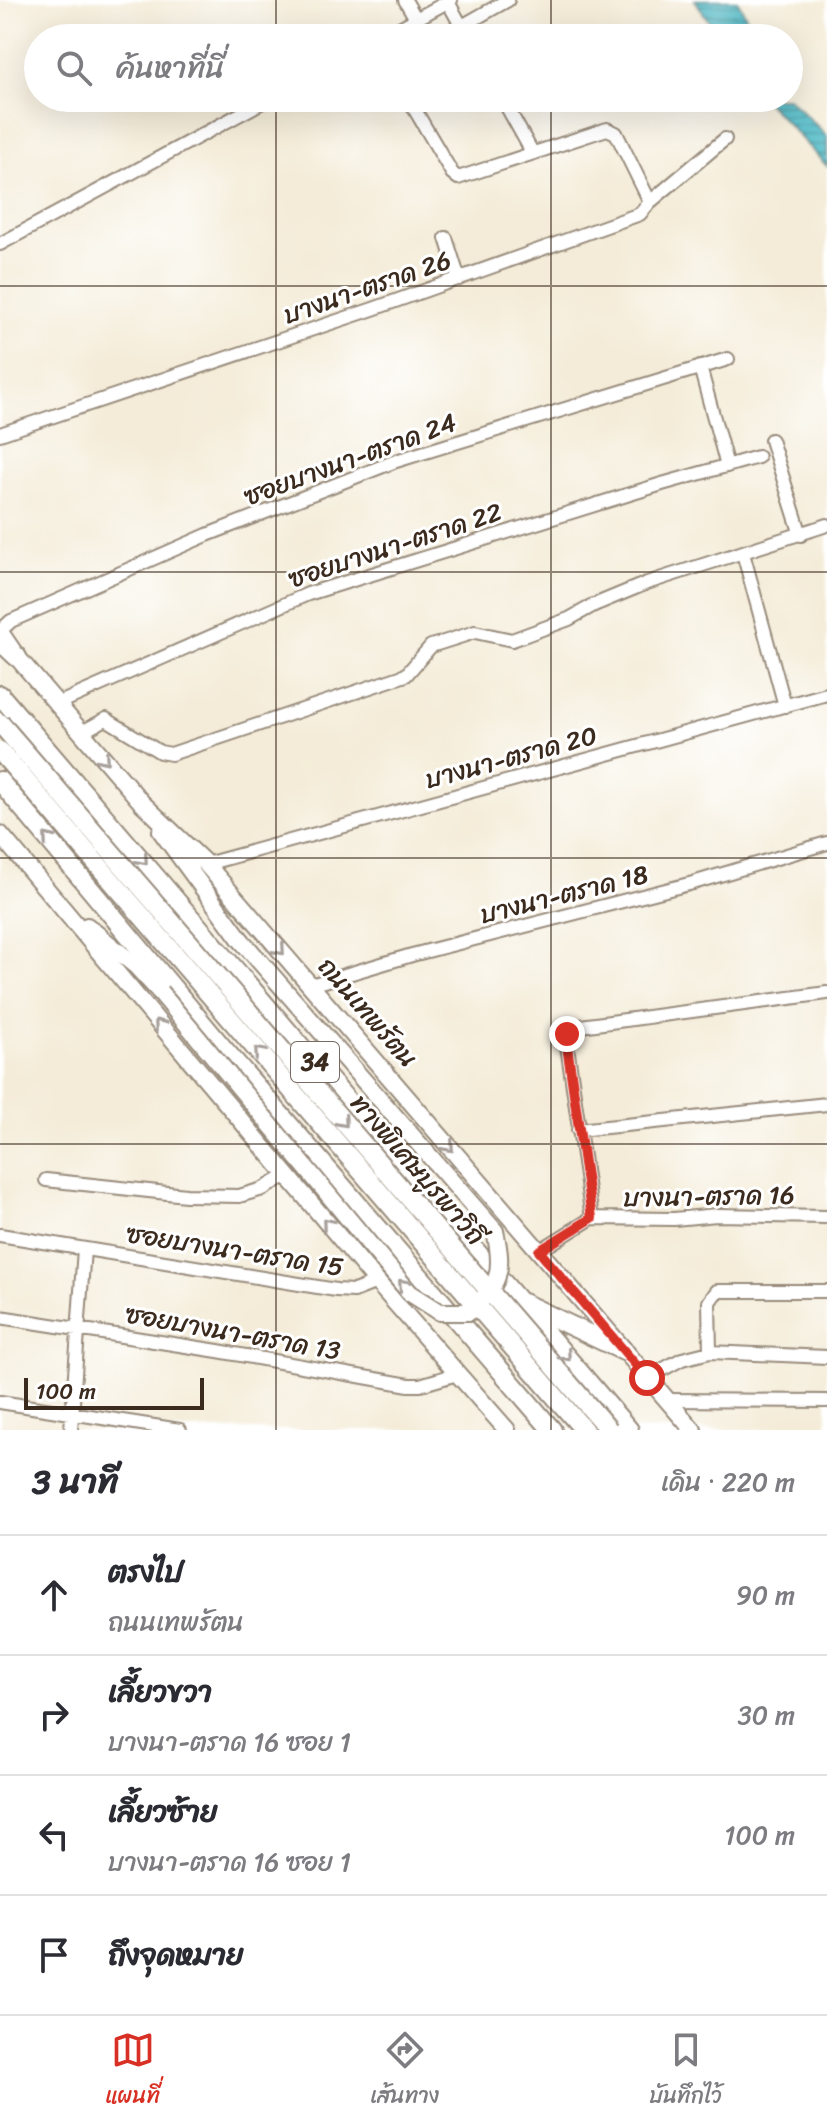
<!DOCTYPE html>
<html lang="th">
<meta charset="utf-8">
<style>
:root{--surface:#fff;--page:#f2f2f3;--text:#2b2b33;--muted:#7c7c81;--line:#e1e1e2;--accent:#d93025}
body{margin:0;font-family:Sriracha,"Playpen Sans Thai",sans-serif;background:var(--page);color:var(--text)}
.scale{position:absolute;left:24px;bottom:20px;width:180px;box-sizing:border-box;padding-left:8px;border:4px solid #3b2a1e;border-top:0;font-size:22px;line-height:28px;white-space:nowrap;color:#3b2a1e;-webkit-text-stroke:6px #fff;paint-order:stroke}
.stop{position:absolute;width:24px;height:24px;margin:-18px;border:6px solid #d93025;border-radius:50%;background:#fff}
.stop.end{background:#d93025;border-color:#fff;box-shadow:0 2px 8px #0008}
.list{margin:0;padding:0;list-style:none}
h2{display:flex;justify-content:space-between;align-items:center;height:104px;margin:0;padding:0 32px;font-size:34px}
h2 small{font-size:26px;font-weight:400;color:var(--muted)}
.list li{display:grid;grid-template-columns:52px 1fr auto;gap:24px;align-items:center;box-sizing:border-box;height:120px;padding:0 32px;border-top:2px solid var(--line)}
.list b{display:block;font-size:30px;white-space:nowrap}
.list p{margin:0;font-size:26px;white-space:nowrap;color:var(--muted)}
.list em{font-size:26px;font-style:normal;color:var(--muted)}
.icon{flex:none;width:44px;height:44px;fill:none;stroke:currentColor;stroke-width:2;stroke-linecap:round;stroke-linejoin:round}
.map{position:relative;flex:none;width:827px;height:1430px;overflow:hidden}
.search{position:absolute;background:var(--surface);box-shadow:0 8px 32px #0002;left:24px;right:24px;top:24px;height:88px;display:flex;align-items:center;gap:20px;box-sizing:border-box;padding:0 28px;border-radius:44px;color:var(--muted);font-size:30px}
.sheet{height:584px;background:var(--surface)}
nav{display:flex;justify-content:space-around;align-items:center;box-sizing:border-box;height:112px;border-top:2px solid var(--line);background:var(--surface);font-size:22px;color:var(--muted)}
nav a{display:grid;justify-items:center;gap:4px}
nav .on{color:var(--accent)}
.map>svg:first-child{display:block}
.water{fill:url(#water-rules);stroke:#427071;stroke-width:2}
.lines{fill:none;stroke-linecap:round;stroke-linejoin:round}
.minor-casing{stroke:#988b7b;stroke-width:16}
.major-casing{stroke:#988b7b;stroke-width:20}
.highway-casing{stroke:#988b7b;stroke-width:22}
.minor{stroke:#fff;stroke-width:12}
.major{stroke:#fff;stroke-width:16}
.highway{stroke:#fff;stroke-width:18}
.major-bridge-casing{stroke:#988b7b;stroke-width:20;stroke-linecap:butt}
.highway-bridge-casing{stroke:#988b7b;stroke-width:22;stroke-linecap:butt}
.major-bridge{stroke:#fff;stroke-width:16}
.highway-bridge{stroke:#fff;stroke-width:18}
.oneway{stroke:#a79f9a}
.route{stroke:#d93025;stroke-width:10}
.grid{fill:none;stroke:#3b2a1e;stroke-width:2;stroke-opacity:0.55}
.labels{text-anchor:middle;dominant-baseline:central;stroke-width:6;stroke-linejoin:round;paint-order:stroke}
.shield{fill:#fff;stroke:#766a62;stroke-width:2}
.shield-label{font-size:24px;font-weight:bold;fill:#3b2a1e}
.street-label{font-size:26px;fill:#3b2a1e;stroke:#fff}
</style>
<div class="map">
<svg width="827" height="1430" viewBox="0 0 827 1430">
<defs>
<pattern id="water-rules" width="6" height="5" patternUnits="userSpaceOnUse" patternTransform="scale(2)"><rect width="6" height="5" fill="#49b7c4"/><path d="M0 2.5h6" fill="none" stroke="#3e959f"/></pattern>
</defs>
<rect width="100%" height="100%" fill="#fff"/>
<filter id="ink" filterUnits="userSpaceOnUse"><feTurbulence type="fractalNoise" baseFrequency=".0125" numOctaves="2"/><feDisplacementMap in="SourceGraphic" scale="16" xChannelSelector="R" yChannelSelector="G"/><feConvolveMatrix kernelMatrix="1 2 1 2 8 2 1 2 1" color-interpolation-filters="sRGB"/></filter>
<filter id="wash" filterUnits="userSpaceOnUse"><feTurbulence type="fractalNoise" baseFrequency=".006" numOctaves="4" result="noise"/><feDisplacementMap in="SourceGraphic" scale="32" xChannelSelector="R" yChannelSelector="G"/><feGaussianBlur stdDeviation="1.8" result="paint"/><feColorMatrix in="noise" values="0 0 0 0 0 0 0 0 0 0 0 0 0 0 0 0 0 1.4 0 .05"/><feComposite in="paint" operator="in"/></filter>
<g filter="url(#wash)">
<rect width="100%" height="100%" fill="#f4ecd8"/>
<path class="water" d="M695,0H737L758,38H720Z
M763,98H788L827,136V166Z"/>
</g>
<g filter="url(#ink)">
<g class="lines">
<defs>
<path id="minor" d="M405,0L416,19
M448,2L468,38
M462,26L508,0
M381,38L451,0
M408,98L452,173L458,178L607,129L616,133L650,202
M502,98L532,152
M446,238L459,279
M0,244L270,98
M700,367L727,466
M0,434L373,309L640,214L650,202L725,139
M771,440L801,535
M743,553L785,706
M0,631L11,621L207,535L396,461L728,359
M57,704L308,594L662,484L758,457
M82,732L106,719L160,752L171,754L406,675L431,646L475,632L512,640L569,619L594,605L647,583L827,525
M206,864L827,694
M311,985L412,955L693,883L827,843
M578,1130L827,1104
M46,1180L186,1195L239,1196L263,1189L287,1175
M592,1218L566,1039L573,1027L827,993
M0,1235L336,1290L354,1291L377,1282
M539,1251L592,1218L674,1219L717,1215L827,1217
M0,1317L218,1351L409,1385H420L457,1374
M710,1352L709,1302L717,1291H827
M647,1378L682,1359L710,1352L827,1357
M667,1400L827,1401
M0,1402L180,1430
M71,1430L84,1249"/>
<path id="major" d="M0,632L17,657L142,803L206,864L693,1430
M161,831L241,940
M0,834L377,1282L507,1430
M87,926L136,966L160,992"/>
<path id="highway" d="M0,641L17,657
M0,695L629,1430
M0,781L222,1047L552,1430
M523,1303L624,1351"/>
</defs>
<use href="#minor" class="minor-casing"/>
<use href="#major" class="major-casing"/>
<use href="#highway" class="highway-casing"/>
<use href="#minor" class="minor"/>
<use href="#major" class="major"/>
<use href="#highway" class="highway"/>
<defs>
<path id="major-bridge" d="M160,992L410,1293L440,1312H469C500,1284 504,1272 495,1231L241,940"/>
<path id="highway-bridge" d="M0,723L609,1430
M0,751L584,1430"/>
</defs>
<use href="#major-bridge" class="major-bridge-casing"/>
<use href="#highway-bridge" class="highway-bridge-casing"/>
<use href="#major-bridge" class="major-bridge"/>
<use href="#highway-bridge" class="highway-bridge"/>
</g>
<defs><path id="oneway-chevron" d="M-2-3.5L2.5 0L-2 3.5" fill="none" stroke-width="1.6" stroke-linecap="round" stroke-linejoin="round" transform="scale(2)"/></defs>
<g class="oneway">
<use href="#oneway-chevron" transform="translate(104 759) rotate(50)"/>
<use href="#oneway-chevron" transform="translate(48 838) rotate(-130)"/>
<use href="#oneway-chevron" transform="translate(143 860) rotate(49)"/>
<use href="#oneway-chevron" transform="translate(280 950) rotate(49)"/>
<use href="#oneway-chevron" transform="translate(159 1024) rotate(-130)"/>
<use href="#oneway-chevron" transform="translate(259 1052) rotate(-131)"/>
<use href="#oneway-chevron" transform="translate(343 1122) rotate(49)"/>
<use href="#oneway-chevron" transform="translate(449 1147) rotate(49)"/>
<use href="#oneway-chevron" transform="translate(327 1223) rotate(-130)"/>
<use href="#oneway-chevron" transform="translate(403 1284) rotate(-132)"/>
<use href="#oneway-chevron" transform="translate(566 1356) rotate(49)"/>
</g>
</g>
<g class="lines" filter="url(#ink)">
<path class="route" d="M567,1034L566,1039L592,1218L539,1251L647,1378"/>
</g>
<path class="grid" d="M276,0V38M551,0V38M276,98V1430M551,98V1430M0,286H827M0,572H827M0,858H827M0,1144H827"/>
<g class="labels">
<rect class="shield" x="291" y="1042" width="48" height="40" rx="6"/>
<g class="shield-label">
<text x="315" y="1062">34</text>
</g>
<g class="street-label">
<text transform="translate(367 287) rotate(-19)">บางนา-ตราด 26</text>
<text transform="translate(350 459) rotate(-20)">ซอยบางนา-ตราด 24</text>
<text transform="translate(395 545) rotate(-18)">ซอยบางนา-ตราด 22</text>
<text transform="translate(511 757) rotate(-15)">บางนา-ตราด 20</text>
<text transform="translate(564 894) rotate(-14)">บางนา-ตราด 18</text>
<text transform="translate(368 1012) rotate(49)">ถนนเทพรัตน</text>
<text transform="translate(418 1169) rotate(49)">ทางพิเศษบูรพาวิถี</text>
<text transform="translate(709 1196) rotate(-1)">บางนา-ตราด 16</text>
<text transform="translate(235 1250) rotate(9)">ซอยบางนา-ตราด 15</text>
<text transform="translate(233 1332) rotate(10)">ซอยบางนา-ตราด 13</text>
</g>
</g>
</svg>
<div class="scale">100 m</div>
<div class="stop" style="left:647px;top:1378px"></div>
<div class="stop end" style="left:567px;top:1034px"></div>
<div class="search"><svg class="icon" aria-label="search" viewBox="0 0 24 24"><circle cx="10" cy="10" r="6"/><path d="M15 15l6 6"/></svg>ค้นหาที่นี่</div>
</div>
<section class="sheet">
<h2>3 นาที<small>เดิน · 220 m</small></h2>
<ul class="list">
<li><svg class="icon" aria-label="ahead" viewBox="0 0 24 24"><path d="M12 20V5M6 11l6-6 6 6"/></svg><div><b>ตรงไป</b><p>ถนนเทพรัตน</p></div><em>90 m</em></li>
<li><svg class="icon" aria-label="right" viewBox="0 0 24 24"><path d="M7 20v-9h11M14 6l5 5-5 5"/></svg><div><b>เลี้ยวขวา</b><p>บางนา-ตราด 16 ซอย 1</p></div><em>30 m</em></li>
<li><svg class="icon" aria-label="left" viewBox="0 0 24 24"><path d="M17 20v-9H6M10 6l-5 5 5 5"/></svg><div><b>เลี้ยวซ้าย</b><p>บางนา-ตราด 16 ซอย 1</p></div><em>100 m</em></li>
<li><svg class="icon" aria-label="arrive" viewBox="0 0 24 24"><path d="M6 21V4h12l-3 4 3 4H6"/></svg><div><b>ถึงจุดหมาย</b></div></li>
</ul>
</section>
<nav>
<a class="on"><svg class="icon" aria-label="map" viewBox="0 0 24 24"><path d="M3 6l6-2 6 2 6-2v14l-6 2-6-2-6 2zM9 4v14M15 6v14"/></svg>แผนที่</a>
<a><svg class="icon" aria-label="directions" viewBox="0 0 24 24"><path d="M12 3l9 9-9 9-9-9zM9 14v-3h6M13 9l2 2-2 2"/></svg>เส้นทาง</a>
<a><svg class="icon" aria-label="saved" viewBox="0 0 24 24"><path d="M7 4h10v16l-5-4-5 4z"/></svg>บันทึกไว้</a>
</nav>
